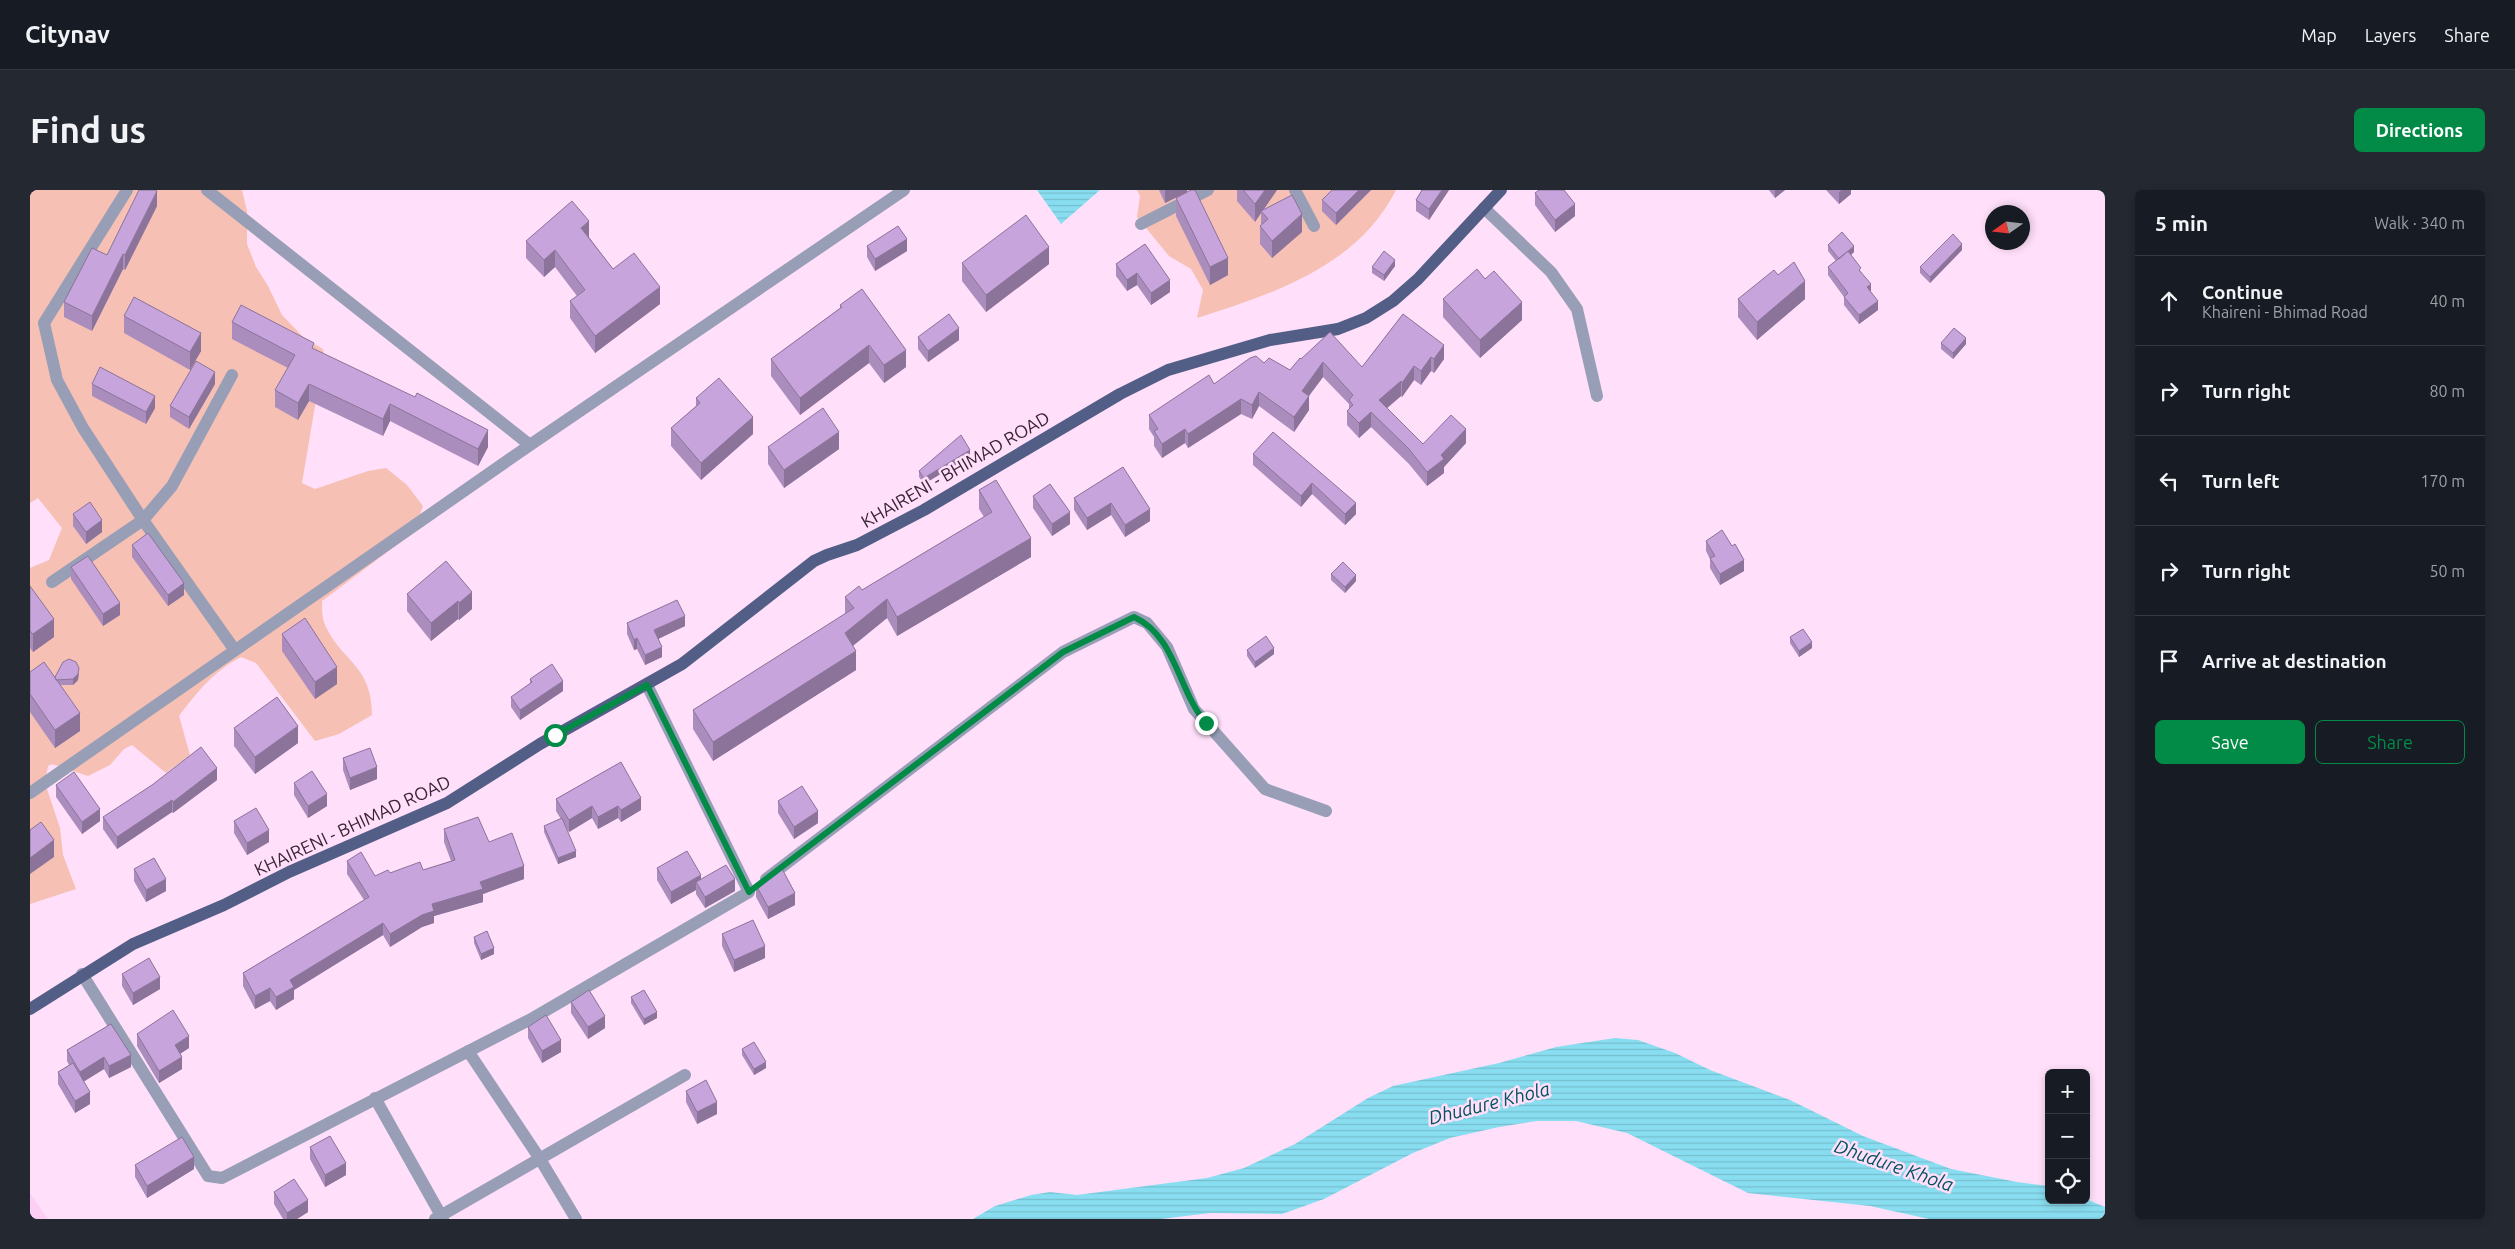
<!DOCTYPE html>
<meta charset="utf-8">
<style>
:root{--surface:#171b24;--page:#242831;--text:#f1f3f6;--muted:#9ea1a6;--line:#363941;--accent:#028a47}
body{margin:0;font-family:Ubuntu,sans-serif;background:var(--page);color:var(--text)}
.controls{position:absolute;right:15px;bottom:15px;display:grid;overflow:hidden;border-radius:8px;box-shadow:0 2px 8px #0003}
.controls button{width:45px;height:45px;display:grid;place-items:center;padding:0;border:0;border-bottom:1px solid var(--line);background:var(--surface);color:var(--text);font:25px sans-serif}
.compass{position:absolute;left:1955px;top:15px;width:45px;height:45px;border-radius:50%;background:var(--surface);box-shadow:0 2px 8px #0003;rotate:256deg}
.stop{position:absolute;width:15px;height:15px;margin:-11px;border:4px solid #028a47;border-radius:50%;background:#fff}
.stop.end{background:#028a47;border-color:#fff;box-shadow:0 1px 5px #0008}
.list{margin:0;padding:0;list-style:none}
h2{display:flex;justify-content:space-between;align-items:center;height:65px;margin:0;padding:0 20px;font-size:21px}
h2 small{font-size:16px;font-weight:400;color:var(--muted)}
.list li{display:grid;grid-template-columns:32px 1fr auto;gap:15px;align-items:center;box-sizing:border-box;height:90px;padding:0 20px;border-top:1px solid var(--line)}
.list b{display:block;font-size:19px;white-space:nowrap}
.list p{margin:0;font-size:16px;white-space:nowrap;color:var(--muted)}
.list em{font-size:16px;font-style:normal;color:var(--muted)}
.actions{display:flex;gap:10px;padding:15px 20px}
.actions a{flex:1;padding:11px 0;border:1px solid var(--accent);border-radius:8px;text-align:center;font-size:18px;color:var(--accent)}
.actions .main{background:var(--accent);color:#fff}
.icon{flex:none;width:28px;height:28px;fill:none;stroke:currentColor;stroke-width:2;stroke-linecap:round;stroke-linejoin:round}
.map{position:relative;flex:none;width:2075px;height:1029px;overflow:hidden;border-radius:8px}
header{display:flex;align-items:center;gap:30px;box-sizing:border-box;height:70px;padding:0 25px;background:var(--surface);border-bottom:1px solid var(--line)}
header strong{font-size:24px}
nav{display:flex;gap:28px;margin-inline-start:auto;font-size:18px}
.intro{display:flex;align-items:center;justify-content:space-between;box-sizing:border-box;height:120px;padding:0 30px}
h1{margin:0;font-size:35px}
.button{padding:12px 22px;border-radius:8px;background:var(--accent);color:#fff;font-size:18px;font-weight:700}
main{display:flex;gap:30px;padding:0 30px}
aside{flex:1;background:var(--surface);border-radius:8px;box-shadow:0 2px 8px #0003}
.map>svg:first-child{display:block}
.built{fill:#fecff5}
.green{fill:#f6c0b4}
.water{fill:url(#water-rules)}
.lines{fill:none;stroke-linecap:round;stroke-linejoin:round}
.minor{stroke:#979eb6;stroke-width:12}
.major{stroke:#535e87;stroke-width:12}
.wall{fill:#ab8dbd}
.shaded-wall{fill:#8b739a}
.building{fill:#c7a4dc;stroke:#8b739a}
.route{stroke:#028a47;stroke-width:6}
.labels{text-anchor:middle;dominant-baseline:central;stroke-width:5;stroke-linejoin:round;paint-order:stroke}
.street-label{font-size:18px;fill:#382435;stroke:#ffdff9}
.water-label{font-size:19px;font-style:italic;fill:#035360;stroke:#ffdff9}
</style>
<header>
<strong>Citynav</strong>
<nav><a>Map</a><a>Layers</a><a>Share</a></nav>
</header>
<div class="intro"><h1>Find us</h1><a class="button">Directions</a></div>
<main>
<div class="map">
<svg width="2075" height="1029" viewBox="0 0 2075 1029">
<defs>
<pattern id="water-rules" width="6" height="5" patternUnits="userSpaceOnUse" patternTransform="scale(1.25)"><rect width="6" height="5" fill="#88def0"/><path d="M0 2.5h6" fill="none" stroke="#76bece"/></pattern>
</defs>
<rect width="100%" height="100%" fill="#ffdff9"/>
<path class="built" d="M0,1003L18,1029H0Z"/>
<path class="green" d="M0,0H212L217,21V54L226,77L238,96L252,125L274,148L293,159L298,188L286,210L272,293L285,299L338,281L356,278L377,295L393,316L384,342L292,411C292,419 292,428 295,435C312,472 342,475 342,525L309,544L285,551L226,473L211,467C184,481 167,502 149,526L160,565L136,583L102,555L94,559L80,575L58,586L22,574L18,576L15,593L30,638L33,665L46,699L0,714V378L19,370L32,338L8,308L0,313Z
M1107,0H1366C1328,76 1243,104 1167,128L1173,100L1161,79L1139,66L1107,27L1110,6Z"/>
<path class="water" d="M1007,0H1070L1031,34Z
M1585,848L1608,850L1645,863L1680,880L1760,910L1833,946L1921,979L1987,992L2019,996V1010L2056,1009L2075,1017V1029H1899L1840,1016L1718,1003L1597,943L1546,931H1507L1469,937L1420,948L1383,963L1294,1009L1252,1024L1180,1023L1131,1029H943L965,1016L1001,1005L1020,1002L1047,1005L1177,988L1214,978L1265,954L1338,908L1363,896L1469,873L1526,857Z"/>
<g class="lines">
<path class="minor" d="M97,0L14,133L27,190L53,238L113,330L204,459
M177,0L500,255
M1265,0L1284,36
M1454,18L1521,82L1547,119L1567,206
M1111,34L1178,0
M22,392L113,330L142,296L202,185
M0,603L500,255L874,0
M736,689L1033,462L1104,427L1117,433L1137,457L1164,519L1235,599L1296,621
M52,784L178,986L192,988L503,828L719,702L617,495
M438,861L510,969L546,1029
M345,908L413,1029
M405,1029L655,885"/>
<path class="major" d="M0,819L103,754L194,715L259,682L417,613L510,554L652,474L784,371L797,365L827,355L894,320L1090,204L1138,180L1240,150L1308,139L1336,128L1363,111L1388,89L1471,0"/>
</g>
<path class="wall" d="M1129,0H1157V2L1135,13Z
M1207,0H1247L1233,20L1272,42L1242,68L1230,54V36L1231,35V23L1225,32L1207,11Z
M1302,0H1341L1306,35L1292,21V10Z
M1392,0H1419L1399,30L1386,21V10Z
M1739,0H1755L1745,8Z
M1796,0H1821V4L1809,14Z
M1505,3L1545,26L1525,42L1505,15Z
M1146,8L1198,85L1180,95L1146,26Z
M127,16L95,80L93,79L62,141L34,127V112L77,65Z
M559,47L583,79L630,114L565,163L540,128V111L547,106L525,77L514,87L496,68V51Z
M1115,54L1140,102L1121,115L1107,95L1097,101L1086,86V74Z
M1798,55L1824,62L1821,65L1831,82L1841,102L1848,120L1829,134L1814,115V107L1798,85V77L1806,71L1798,61Z
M837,56L877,61L845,81L837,67Z
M1932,60L1900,93L1890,83V77Z
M932,73L1019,74L956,122L932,91Z
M1365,76L1354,91L1342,83V77Z
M1413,109L1492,130L1450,168L1413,127Z
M1708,109H1775L1727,150L1708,127Z
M810,115L876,177L854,193L839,173L770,225L741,186V169L810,118Z
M1373,124L1414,169L1404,183L1401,181L1391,195L1384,190L1372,207L1371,206L1357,218L1393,254L1436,253L1414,277V283L1397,296L1379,274L1341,237L1329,248L1317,235V221L1319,219V214L1293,187L1279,206V220L1264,242L1229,216L1222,229L1211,224L1158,258L1155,253L1132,268L1124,256V247L1119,239V225L1184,194L1234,173L1260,180L1271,169L1332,177Z
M94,126L171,161L160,180L94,143Z
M202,132L284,159L458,257L448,276L360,231L353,246L279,211L268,230L245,217V200L258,178L202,149Z
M888,147L929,150L898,172L888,159Z
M1911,153L1936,154L1923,169L1911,159Z
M62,194L125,218L116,234L62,206Z
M185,194L159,239L140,227V216Z
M666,208L723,244L671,290L641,256V238L666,216Z
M1243,242L1326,324L1315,335L1282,304L1271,317L1223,275V264Z
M738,257L809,259L754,298L738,274Z
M940,266L894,294L889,287V281Z
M1093,277L1120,331L1095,347L1081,325L1057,340L1044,320V308Z
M949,300L1001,367L867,446L857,428L823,456L826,480L683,571L663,539V520L815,424V407L832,400L954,327L949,319Z
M1003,306L1040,334L1022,346L1003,318Z
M43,324L72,342L56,354L43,336Z
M1676,351L1714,381L1690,395L1680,378V369L1676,361Z
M102,355L154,405L138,416L102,367Z
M41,377L90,425L73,436L41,389Z
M1301,384L1326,391L1315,403L1301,390Z
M0,396L24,447L3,462L0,458Z
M442,402V419L429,430L428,429L401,451L377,421V404Z
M597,433L655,436L628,449L632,467L615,475L607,459L604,460L597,444Z
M252,444L307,494L285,509L252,461Z
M1760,447L1782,458L1769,467L1760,453Z
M1217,460L1244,464L1225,478L1217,466Z
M0,482L25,487L49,484L48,490L43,495H30L50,541L25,558L0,522Z
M500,489L533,501L490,530L481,517V507L500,494Z
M204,538L268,553L225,584L204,556Z
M313,568L347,589L320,600L313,580Z
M591,572L611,620L591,632L588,628L568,639L562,628L539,642L535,636L546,667L528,674L514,642V636L531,629L526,621V609Z
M187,590L143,623L142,622L87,659L73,639V627Z
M264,593L297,616L278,628L264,605Z
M26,595L70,631L52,644L26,607Z
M748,611L788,633L764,649L748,623Z
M204,631L239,652L217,665L204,643Z
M414,639L459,652L494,689L453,704V712L404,726V733L392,737L360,757L353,745L264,800V809L246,820L240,811L225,819L213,796V783L334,710L317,684V671L345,686L360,683L393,680L421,671L414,652Z
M627,678L671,689L705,701L675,718L666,704V700L641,714L627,690Z
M104,679L136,701L116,712L104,691Z
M726,695L765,715L738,729L726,707Z
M692,744L735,768L704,782L692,756Z
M444,747L464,764L451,770L444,753Z
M92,784L130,799L103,815L92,796Z
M601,807L627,828L614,835L601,813Z
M541,812L575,838L558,849L541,823Z
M81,834L101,877L79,888L74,879L54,891L60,914L45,923L28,894V882L39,875L37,871V860Z
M498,837L531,862L512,873L498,848Z
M107,844L159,858L150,864L152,879L129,893L107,856Z
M712,859L736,878L724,885L712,865Z
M656,901L687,924L667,934L656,912Z
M280,957L316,985L295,997L280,969Z
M105,975L164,979L117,1008L105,987Z
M244,1002L278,1022L267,1029H253L244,1014Z"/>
<path class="shaded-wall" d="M1135,0H1157V2L1135,13Z
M1235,0H1247L1232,22L1231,21V23L1225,32V14Z
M1329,0H1341L1306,35V23Z
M1412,0H1419L1399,30V19Z
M1745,0H1755L1745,8Z
M1812,0H1821V4L1809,14V2Z
M127,1V16L95,80V65Z
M1545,14V26L1525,42V30Z
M1272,24V42L1242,68V51Z
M559,31V48L551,38Z
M877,49V61L845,81V69Z
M1932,54V60L1900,93V87Z
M1824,56V62L1809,75V69Z
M1019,57V74L956,122V105Z
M525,60V77L514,87V70Z
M93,64V79L62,141V126Z
M1198,68V85L1180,95V77Z
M1365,70V76L1354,91V85Z
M1107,83V95L1097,101V90Z
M1140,90V102L1121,115V103Z
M1775,91V109L1727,150V132Z
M1841,94V102L1837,97Z
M630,97V114L565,163V146Z
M1848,111V120L1829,134V125Z
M1492,112V130L1450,168V150Z
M929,138V150L898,172V161Z
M171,143V161L160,180V162Z
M1936,148V154L1923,169V163Z
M839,155V173L770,225V208Z
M1414,155V169L1404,183V169Z
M876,160V177L854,193V175Z
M1401,167V181L1391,195V181Z
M1293,172V187L1272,215V201Z
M1384,176V190L1372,207V193Z
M185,182V194L159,239V227Z
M1371,191V206L1349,225V210Z
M279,194V211L268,230V213Z
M1229,202V216L1222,229V215Z
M125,206V218L116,234V222Z
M1279,206V220L1264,242V227Z
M1211,209V224L1158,258V244Z
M360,214V231L353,246V229Z
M1341,222V237L1329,248V233Z
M723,227V244L671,290V273Z
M1155,239V253L1132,268V254Z
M1436,239V253L1414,277V283L1397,296V282L1411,265Z
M458,240V257L448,276V259Z
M809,242V259L754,298V280Z
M940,260V266L894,294V288Z
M1282,293V304L1271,317V306Z
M1081,313V325L1057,340V328Z
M1326,313V324L1315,335V324Z
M1120,319V331L1095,347V335Z
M1040,322V334L1022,346V334Z
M72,330V342L56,354V342Z
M1001,348V367L867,446V427Z
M1714,370V381L1690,395V384Z
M1326,385V391L1315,403V397Z
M154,393V405L138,416V405Z
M442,402V419L429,430V413Z
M857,409V428L815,462V443Z
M428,411V429L401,451V433Z
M90,413V425L73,436V424Z
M655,426V436L624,451V440Z
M24,429V447L3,462V444Z
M607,448V459L604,460V450Z
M1782,452V458L1769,467V461Z
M632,457V467L615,475V465Z
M1244,458V464L1225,478V472Z
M826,461V480L683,571V552Z
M307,477V494L285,509V492Z
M49,478L48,490L43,495V489Z
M533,491V501L490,530V520Z
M50,523V541L25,558V540Z
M268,536V553L225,584V567Z
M347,577V589L320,600V588Z
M187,578V590L143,623V612Z
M297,604V616L278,628V616Z
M611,608V620L591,632V620Z
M142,610V622L87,659V647Z
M562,616V628L539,642V630Z
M588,616V628L568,639V627Z
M70,619V631L52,644V632Z
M788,621V633L764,649V637Z
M239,640V652L217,665V653Z
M24,650V667L0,684V668Z
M546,661V667L528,674V668Z
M494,676V689L453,704V712L404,726V733L392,737L360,757V744L402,714L450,692Z
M671,685V697L666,692V700L641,714V702Z
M136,689V701L116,712V700Z
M705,689V701L675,718V707Z
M765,703V715L738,729V717Z
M353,733V745L264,800V809L246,820V807L260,790Z
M735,756V768L704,782V770Z
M464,758V764L451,770V764Z
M130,787V799L103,815V803Z
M240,798V811L225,819V806Z
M627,822V828L614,835V829Z
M575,826V838L558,849V837Z
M159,846V858L145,867V855Z
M531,850V862L512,873V861Z
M101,865V877L79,888V876Z
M74,867V879L50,894V882Z
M152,867V879L129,893V881Z
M736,872V878L724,885V879Z
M60,902V914L45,923V911Z
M687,912V924L667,934V922Z
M164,967V979L117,1008V996Z
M316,973V985L295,997V985Z
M278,1010V1022L267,1029H257V1023Z"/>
<path class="building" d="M109,0H125L127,1L95,65L93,64L62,126L34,112L62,58L77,65Z
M1161,0H1165L1198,68L1180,77L1146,8Z
M1213,0H1235L1225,14Z
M1302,0H1329L1306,23L1292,10Z
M1392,0H1412L1399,19L1386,10Z
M1509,0H1534L1545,14L1525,30L1505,3Z
M1262,5L1272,24L1242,51L1230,36L1238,29L1231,21Z
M542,11L559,31L551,38L583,79L604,63L630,97L565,146L540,111L555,100L525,60L514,70L496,51Z
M996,25L1019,57L956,105L932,73Z
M868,36L877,49L845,69L837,56Z
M1812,42L1824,56L1809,69L1798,55Z
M1923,44L1932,54L1900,87L1890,77Z
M1115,54L1140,90L1121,103L1107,83L1097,90L1086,74Z
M1354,61L1365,70L1354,85L1342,77Z
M1818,61L1831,78L1829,80L1841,94L1837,97L1848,111L1829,125L1814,107L1818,103L1798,77Z
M1764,72L1775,91L1727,132L1708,109L1744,80L1748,85Z
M1447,79L1455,89L1464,81L1492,112L1450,150L1413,109Z
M832,99L876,160L854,175L839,155L770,208L741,169L812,117L810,115Z
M104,107L171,143L160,162L94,126Z
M211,115L284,153L282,158L385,207L387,203L458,240L448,259L360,214L353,229L279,194L268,213L245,200L265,165L202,132Z
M919,124L929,138L898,161L888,147Z
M1373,124L1414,155L1404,169L1401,167L1391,181L1384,176L1372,193L1371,191L1349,210L1393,254L1421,225L1436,239L1411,265L1414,269L1397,282L1379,259L1341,222L1329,233L1317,221L1323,215L1319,210L1323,205L1293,172L1272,201L1279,206L1264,227L1229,202L1222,215L1211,209L1158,244L1155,239L1132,254L1124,241L1128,239L1119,225L1179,185L1184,194L1220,168L1226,166L1234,173L1239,168L1260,180L1270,168L1271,169L1300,142L1332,177Z
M1924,138L1936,148L1923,163L1911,153Z
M166,171L185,182L159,227L140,216Z
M70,177L125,206L116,222L62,194Z
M689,188L723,227L671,273L641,238L670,213L666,208Z
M793,218L809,242L754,280L738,257Z
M1243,242L1326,313L1315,324L1282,293L1271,306L1223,264Z
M931,245L940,260L894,288L889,281Z
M1093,277L1120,319L1095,335L1081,313L1057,328L1044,308Z
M966,290L1001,348L867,427L857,409L815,443L826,461L683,552L663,520L824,418L815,407L829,396L832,400L962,322L949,300Z
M1020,294L1040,322L1022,334L1003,306Z
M60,312L72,330L56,342L43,324Z
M1692,340L1702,356L1705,354L1714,370L1690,384L1680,368L1685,366L1676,351Z
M118,343L154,393L138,405L102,355Z
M58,366L90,413L73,424L41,377Z
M416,371L442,402L429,413L428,411L401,433L377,404Z
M1313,372L1326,385L1315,397L1301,384Z
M0,396L24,429L3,444L0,441Z
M647,410L655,426L624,440L632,457L615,465L607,448L604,450L597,433Z
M275,428L307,477L285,492L252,444Z
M1773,439L1782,452L1769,461L1760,447Z
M1236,446L1244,458L1225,472L1217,460Z
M39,469L46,472L49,478L48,484L43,489L26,490L25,487L33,472Z
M14,472L50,523L25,540L0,504V482Z
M522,474L533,491L490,520L481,507L502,492L500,489Z
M247,507L268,536L225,567L204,538Z
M171,557L187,578L143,612L142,610L87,647L73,627L122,595Z
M340,558L347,577L320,588L313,568Z
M591,572L611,608L591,620L588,616L568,627L562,616L539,630L526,609Z
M282,581L297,604L278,616L264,593Z
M44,582L70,619L52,632L26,595Z
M772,596L788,621L764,637L748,611Z
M226,618L239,640L217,653L204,631Z
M448,627L459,652L482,643L494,676L450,692L453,699L402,714L404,721L392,725L360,744L353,733L260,790L264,797L246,807L240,798L225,806L213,783L339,707L317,671L331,662L345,686L358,680L360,683L390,672L393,680L425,670L414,639Z
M532,628L546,661L528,668L514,636Z
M11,632L24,650L0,668V640Z
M657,661L671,685L641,702L627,678Z
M124,668L136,689L116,700L104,679Z
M696,675L705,689L675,707L666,692Z
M751,677L765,703L738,717L726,695Z
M723,730L735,756L704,770L692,744Z
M457,741L464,758L451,764L444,747Z
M119,768L130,787L103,803L92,784Z
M559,800L575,826L558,837L541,812Z
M614,800L627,822L614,829L601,807Z
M143,820L159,846L145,855L152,867L129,881L107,844Z
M516,825L531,850L512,861L498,837Z
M81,834L101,865L79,876L74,867L50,882L37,860Z
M724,852L736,872L724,879L712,859Z
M43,873L60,902L45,911L28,882Z
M676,890L687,912L667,922L656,901Z
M300,946L316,973L295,985L280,957Z
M152,947L164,967L117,996L105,975Z
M264,989L278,1010L257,1023L244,1002Z"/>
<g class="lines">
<path class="route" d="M525,545L617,495L719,702L1033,462L1104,427C1146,446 1148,501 1176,533"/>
</g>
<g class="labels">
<g class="street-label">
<text transform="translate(925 279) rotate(-30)">KHAIRENI - BHIMAD ROAD</text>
<text transform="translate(322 635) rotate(-25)">KHAIRENI - BHIMAD ROAD</text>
</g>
<g class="water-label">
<text transform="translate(1459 913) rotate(-14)">Dhudure Khola</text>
<text transform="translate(1864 975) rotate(19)">Dhudure Khola</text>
</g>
</g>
</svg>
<div class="controls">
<button>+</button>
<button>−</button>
<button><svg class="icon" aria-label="locate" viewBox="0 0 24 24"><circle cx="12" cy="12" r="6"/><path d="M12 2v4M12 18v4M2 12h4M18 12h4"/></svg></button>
</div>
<svg class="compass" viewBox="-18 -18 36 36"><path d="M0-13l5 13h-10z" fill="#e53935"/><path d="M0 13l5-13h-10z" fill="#9ea1a6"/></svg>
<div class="stop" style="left:525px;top:545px"></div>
<div class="stop end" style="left:1176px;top:533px"></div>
</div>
<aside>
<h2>5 min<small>Walk · 340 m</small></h2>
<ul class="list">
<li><svg class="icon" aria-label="ahead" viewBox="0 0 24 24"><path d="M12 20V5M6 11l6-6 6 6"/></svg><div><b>Continue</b><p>Khaireni - Bhimad Road</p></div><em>40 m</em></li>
<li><svg class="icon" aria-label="right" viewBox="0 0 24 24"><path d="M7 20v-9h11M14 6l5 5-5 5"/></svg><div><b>Turn right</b></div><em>80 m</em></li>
<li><svg class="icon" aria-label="left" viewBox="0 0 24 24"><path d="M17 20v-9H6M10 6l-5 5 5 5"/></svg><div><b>Turn left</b></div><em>170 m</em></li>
<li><svg class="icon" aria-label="right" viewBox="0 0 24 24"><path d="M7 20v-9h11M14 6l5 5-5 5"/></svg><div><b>Turn right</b></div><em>50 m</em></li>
<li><svg class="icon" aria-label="arrive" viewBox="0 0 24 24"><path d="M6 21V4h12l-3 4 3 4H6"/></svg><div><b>Arrive at destination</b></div></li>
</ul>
<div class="actions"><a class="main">Save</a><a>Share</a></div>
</aside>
</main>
